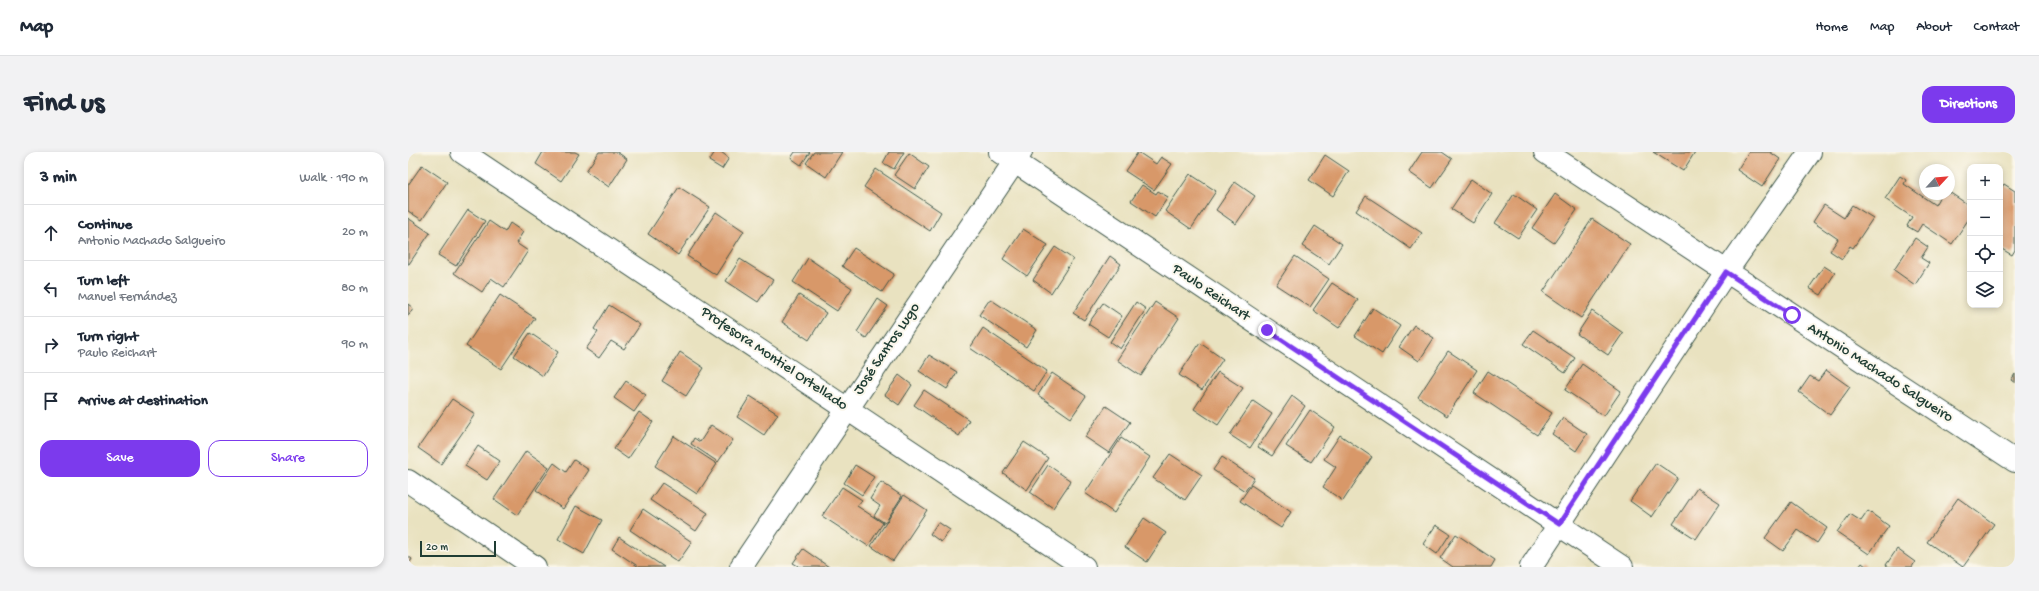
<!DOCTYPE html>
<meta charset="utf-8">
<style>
:root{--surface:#fff;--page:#f2f2f3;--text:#1f2937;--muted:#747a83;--line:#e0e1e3;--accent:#7c3aed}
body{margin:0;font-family:"Gochi Hand",sans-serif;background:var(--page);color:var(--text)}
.controls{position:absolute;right:12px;top:12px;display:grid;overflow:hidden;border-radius:8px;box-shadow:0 2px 6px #0003}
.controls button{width:36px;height:36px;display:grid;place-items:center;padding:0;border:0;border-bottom:1px solid var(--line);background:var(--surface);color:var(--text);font:20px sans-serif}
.compass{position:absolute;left:1511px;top:12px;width:36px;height:36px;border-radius:50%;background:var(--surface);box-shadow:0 2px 6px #0003;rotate:64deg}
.scale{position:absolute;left:12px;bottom:10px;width:76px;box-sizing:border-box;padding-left:4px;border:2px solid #1f3d34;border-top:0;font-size:11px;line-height:14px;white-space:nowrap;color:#1f3d34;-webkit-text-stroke:3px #fbf7ec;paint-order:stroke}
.stop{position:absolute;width:12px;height:12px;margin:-9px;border:3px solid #7c3aed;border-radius:50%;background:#fff}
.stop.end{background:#7c3aed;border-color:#fff;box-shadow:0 1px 4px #0008}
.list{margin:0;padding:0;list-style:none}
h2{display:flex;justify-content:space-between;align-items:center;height:52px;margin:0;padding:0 16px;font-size:17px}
h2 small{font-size:13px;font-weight:400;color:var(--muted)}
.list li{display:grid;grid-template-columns:26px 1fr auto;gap:12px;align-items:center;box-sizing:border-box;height:56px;padding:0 16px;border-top:1px solid var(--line)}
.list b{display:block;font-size:15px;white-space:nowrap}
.list p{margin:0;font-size:13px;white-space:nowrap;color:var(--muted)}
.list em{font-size:13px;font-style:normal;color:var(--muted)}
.actions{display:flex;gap:8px;padding:12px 16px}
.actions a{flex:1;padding:9px 0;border:1px solid var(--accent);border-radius:12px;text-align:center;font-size:14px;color:var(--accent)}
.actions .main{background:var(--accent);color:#fff}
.icon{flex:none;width:22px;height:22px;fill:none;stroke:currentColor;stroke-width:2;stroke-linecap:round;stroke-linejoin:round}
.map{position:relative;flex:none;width:1607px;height:415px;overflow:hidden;border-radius:12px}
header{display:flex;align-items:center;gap:24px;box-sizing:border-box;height:56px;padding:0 20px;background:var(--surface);border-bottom:1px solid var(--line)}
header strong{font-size:19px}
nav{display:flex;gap:22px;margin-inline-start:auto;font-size:14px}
.intro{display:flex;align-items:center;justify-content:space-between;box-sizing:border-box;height:96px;padding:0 24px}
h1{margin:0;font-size:28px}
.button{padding:10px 18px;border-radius:12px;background:var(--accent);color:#fff;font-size:14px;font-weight:700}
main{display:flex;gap:24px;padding:0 24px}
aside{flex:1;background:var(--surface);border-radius:12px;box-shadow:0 2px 6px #0003}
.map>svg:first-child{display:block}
.building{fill:#d89869}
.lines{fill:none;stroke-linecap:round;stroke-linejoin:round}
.minor-casing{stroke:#3d5649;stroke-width:24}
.minor{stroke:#fff;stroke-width:22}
.route{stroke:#7c3aed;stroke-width:5}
.labels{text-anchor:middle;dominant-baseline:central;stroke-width:4;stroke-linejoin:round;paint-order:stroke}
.street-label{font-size:15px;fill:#1f3d34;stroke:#fbf7ec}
</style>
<header>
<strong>Map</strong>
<nav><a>Home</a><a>Map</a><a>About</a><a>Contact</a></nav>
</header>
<div class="intro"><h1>Find us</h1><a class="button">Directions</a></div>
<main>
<aside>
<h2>3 min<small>Walk · 190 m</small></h2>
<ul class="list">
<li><svg class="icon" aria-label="ahead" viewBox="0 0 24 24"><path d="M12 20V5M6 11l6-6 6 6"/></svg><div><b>Continue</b><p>Antonio Machado Salgueiro</p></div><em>20 m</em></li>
<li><svg class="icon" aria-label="left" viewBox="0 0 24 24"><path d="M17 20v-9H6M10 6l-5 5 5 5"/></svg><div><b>Turn left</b><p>Manuel Fernández</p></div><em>80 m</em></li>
<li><svg class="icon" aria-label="right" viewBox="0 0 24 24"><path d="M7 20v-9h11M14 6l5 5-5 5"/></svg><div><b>Turn right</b><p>Paulo Reichart</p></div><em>90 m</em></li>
<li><svg class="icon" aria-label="arrive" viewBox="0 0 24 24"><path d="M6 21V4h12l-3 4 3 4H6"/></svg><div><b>Arrive at destination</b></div></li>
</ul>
<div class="actions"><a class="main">Save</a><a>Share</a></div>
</aside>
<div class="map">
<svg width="1607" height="415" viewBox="0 0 1607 415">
<rect width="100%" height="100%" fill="#fbf7ec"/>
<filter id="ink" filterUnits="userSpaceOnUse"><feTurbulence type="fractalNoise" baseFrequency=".025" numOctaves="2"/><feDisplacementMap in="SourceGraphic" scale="8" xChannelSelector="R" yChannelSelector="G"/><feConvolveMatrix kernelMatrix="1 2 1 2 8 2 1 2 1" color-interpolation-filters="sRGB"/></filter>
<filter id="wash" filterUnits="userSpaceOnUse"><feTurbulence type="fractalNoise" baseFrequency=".012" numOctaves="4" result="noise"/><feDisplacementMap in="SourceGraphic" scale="16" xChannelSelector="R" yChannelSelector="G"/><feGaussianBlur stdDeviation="0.9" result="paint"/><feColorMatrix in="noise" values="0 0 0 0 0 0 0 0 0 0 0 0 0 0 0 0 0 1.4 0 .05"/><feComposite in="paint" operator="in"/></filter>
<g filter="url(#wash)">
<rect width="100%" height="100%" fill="#e9e2c0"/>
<g id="blocks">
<path class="building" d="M135,0H167L171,2L153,29L128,12Z
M191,0H209L219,7L201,35L178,19Z
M307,0H313L321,6L314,17L301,9Z
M387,0H402L393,13L383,6Z
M406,0H434L418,25L398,11Z
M481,0H496L486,17L475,11Z
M730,0L748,12L753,5L764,12L746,38L717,19Z
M1014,0H1034L1044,7L1024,36L1001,20Z
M1245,0H1287L1275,19Z
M1341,0H1362L1372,7L1354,35L1329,18Z
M501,1L521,15L507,37L486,23Z
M917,3L941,19L925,44L901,28Z
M14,13L39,30L14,68L0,59V33Z
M468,17L533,60L522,79L456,35Z
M782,22L808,39L783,77L757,59Z
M1492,24L1498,28L1496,32L1527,53L1533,42H1541V40L1562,54V65L1544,92L1514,72L1509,80L1499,74L1504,65L1477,47Z
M1063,27L1084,42L1065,71L1043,57Z
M827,30L847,44L828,72L808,58Z
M1596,32L1607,39V98L1604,103L1592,96V38Z
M734,33L748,42L750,39L760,45L747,65L723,49Z
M271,35L302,55L270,103L240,82Z
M1106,42L1129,58L1110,86L1087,71Z
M1147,42L1169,58L1146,91L1124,76Z
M958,44L1014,81L1003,97L948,59Z
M1416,53L1436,66L1444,53L1465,66L1445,96L1442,94L1434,107L1422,99L1430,87L1405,70Z
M60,58L77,69L48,114L30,103Z
M308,60L336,79L308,123L279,104Z
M0,66L22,81L1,112H0Z
M1184,67L1222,92L1173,166L1135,140Z
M81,69L97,80L102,71L115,80L108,91L120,99L96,135L83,126L74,140L46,121Z
M907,74L934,92L921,112L894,94Z
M615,77L640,93L619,124L595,107Z
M1507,86L1520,95L1513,106L1521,111L1507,133L1486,118Z
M647,95L665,107L643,141L625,128Z
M446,96L486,122L474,140L434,114Z
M702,104L713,112L676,168L665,161Z
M887,104L921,127L902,155L868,133Z
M400,106L444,136L429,159L385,130Z
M332,107L365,128L350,150L318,129Z
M1416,114L1427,121L1413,143L1401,136Z
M924,131L950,148L931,176L905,158Z
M92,143L127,166L93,217L58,194Z
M391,143L418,161L401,188L374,170Z
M470,147L480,154L458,186L449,180Z
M582,147L629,178L618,195L571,163Z
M728,150L738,157L712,197L702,190Z
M747,150L771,166L733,224L709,208Z
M695,151L714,164L700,185L680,172Z
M0,152L5,156L0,164Z
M201,153L232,173L216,197L203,189L191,206L178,197L190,180L186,177Z
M965,156L992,174L974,202L947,184Z
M1184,159L1215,181L1200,203L1169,182Z
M1006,173L1026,186L1011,209L991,195Z
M575,176L639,219L626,239L562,196Z
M1125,178L1167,206L1157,221L1115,192Z
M122,181L150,200L135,224L106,204Z
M792,191L815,207L794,238L771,223Z
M1040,199L1069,218L1039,264L1010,245Z
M272,200L296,216L278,244L254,229Z
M521,203L549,220L539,237L511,219Z
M1174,212L1213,239L1196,264L1157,238Z
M1418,218L1442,235L1422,263L1391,240L1402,224L1410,229Z
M1080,219L1144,261L1129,283L1066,241Z
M810,220L835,236L810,273L786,257Z
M644,221L678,244L663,266L630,243Z
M1607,222V231L1603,228Z
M491,223L504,233L491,253L477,243Z
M218,229L238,243L226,260L206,246Z
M516,238L561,268L551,284L506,253Z
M342,244L370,262L356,283L329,265Z
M884,244L897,254L864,304L850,295Z
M44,247L67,262L33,312L10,296Z
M845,249L864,262L842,296L822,283Z
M698,254L722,270L701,301L677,285Z
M902,258L927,275L903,310L878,294Z
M231,260L245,270L220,307L206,297Z
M1155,266L1179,282L1168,299L1144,282Z
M303,273L325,288L310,310L283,292L286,286L292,290Z
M932,283L964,305L935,349L915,335L928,315L916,307Z
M266,284L309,312L289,342L247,314Z
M713,286L742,305L706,361L677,341Z
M616,290L640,306L619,338L595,321Z
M70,294L92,309L79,328L57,314Z
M118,299L141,315L109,363L86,347Z
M762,302L794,323L777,348L745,326Z
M814,305L846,326L837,339L805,318Z
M166,308L181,318L155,357L128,338L146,311L158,320Z
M1248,311L1270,326L1244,365L1222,349Z
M447,313L466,325L454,343L436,331Z
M640,313L663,329L645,356L622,340Z
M473,330L494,344L477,371L466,364L472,354L462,347Z
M254,331L300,361L288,379L242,348Z
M843,333L883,360L873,376L832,349Z
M434,335L454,348L449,354L475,371L460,394L414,364Z
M1289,336L1312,351L1288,387L1265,372Z
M496,343L519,358L485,409L463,394Z
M1550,346L1586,372L1555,415L1519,390Z
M1383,350L1419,376L1409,391L1390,378L1375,399L1357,386Z
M168,354L194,368L176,402L150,387Z
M235,357L284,390L270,410L222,378Z
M1460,359L1481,374L1461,402L1429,380L1442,362L1453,369Z
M736,366L758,381L739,410L717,395Z
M530,370L542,378L533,390L522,382Z
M1028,373L1042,382L1029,402L1015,392Z
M1048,382L1087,408L1083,415H1045L1032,406Z
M211,385L256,415H231L204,397Z
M395,397L421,415H392L385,411Z
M1489,397L1507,410L1504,415H1481L1478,413Z
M0,404L4,407L0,414Z
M1454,411L1459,415H1451Z"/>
</g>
</g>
<g filter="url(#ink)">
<use href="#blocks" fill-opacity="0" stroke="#3d5649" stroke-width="1"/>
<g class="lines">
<defs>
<path id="minor" d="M54,0L676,415
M592,0L1214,415
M1137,0L1607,309
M0,329L127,415
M333,415L613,0
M1123,415L1318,120L1402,0"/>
</defs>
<use href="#minor" class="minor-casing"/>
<use href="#minor" class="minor"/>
</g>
</g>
<g class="lines" filter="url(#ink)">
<path class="route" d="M859,178L1151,372L1318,120L1384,163"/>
</g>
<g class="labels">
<g class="street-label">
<text transform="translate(803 141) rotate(34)">Paulo Reichart</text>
<text transform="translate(479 197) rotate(-56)">José Santos Lugo</text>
<text transform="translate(366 207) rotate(34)">Profesora Montiel Ortellado</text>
<text transform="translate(1472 221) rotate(33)">Antonio Machado Salgueiro</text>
</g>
</g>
</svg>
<div class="controls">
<button>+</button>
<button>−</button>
<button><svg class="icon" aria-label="locate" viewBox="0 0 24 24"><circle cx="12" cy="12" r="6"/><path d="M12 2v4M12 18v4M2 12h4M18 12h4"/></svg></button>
<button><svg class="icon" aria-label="layers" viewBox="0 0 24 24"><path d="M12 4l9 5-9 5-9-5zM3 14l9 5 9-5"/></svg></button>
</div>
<svg class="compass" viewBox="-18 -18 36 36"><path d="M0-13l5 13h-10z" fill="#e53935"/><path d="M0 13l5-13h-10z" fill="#747a83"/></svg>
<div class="scale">20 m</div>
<div class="stop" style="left:1384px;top:163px"></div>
<div class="stop end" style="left:859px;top:178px"></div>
</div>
</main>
